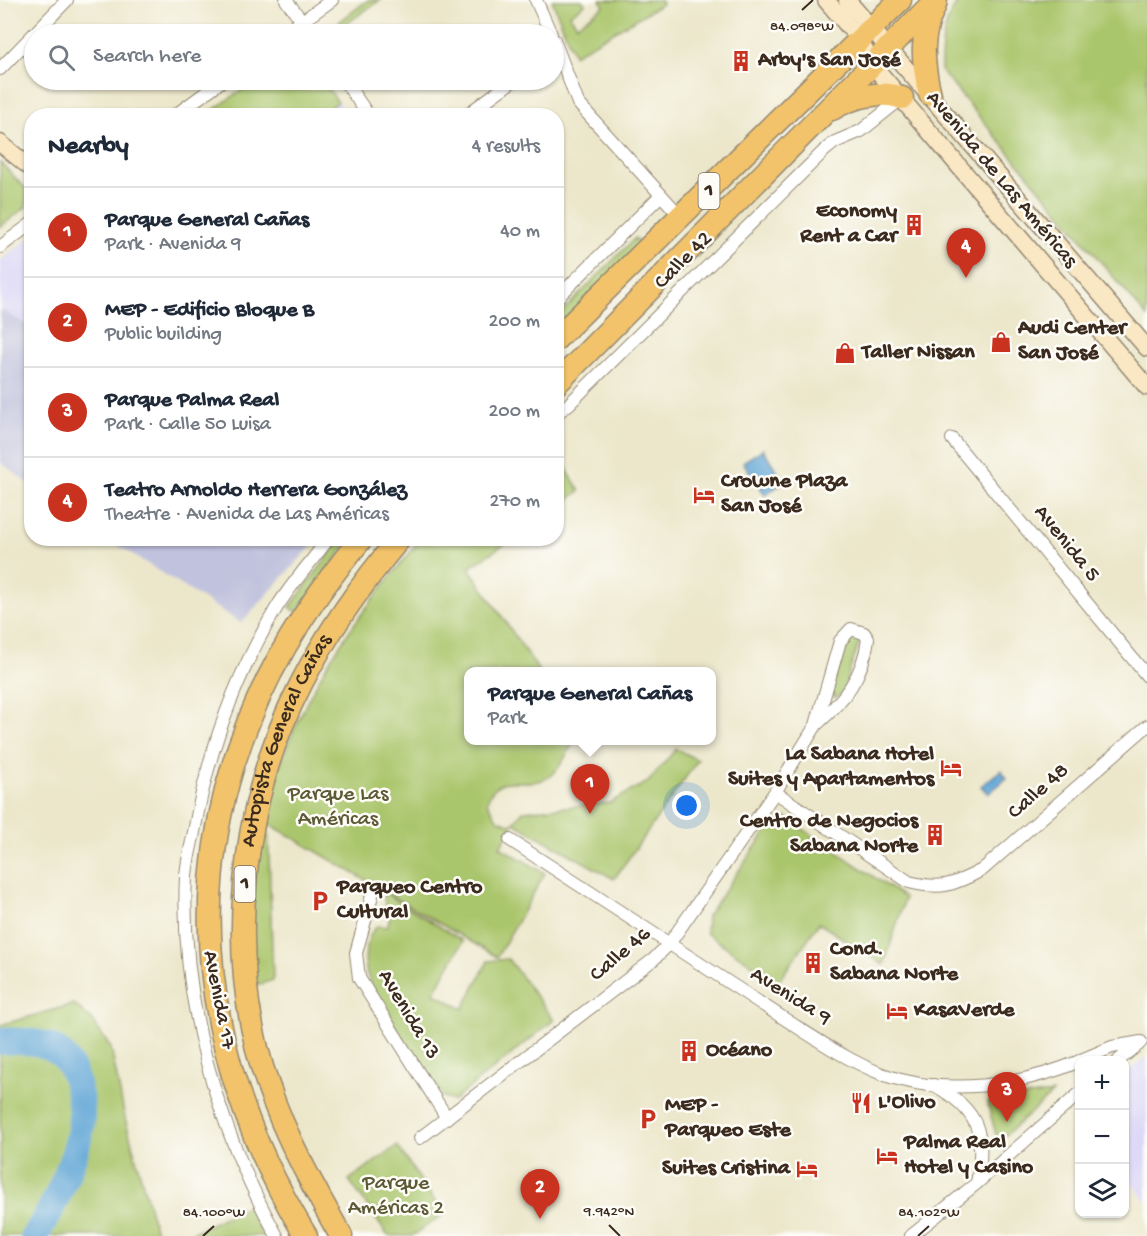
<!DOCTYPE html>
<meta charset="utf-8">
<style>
:root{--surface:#fff;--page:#f2f2f3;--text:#1f2937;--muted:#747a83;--line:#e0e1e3;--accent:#c8321e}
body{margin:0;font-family:"Gochi Hand",sans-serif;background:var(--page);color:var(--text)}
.controls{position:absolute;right:18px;bottom:18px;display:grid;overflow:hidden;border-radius:12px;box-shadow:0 2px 4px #0004}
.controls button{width:54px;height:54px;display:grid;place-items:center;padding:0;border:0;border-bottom:2px solid var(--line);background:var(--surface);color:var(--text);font:30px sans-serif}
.you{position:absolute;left:687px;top:806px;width:21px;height:21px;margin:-15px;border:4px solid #fff;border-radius:50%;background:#1a73e8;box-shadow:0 0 0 9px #1a73e833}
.badge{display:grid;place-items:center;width:39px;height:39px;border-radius:50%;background:var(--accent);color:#fff;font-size:20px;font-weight:700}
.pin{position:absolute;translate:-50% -50px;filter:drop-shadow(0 2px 3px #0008)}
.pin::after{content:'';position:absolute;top:32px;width:21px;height:18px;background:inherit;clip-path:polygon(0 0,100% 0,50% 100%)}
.popup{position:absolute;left:464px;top:667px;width:252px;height:78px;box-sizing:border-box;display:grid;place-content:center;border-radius:12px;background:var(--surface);filter:drop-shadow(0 2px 4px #0005);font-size:20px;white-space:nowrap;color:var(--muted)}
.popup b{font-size:22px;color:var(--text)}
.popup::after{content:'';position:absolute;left:50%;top:100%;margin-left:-12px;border:12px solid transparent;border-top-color:var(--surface)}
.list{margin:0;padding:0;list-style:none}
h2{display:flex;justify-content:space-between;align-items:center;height:78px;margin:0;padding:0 24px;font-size:26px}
h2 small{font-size:20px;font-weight:400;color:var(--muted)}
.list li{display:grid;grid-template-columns:39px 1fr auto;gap:18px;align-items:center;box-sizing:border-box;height:90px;padding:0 24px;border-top:2px solid var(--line)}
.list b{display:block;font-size:22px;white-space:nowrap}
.list p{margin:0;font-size:20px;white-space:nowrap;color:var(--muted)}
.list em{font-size:20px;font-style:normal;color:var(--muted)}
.icon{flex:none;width:33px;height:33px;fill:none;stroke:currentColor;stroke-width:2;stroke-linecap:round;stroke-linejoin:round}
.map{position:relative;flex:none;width:1147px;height:1236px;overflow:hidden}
.search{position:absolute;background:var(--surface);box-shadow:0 2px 4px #0004;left:24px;top:24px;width:540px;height:66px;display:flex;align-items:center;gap:15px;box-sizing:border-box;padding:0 21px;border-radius:33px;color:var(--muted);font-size:22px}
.panel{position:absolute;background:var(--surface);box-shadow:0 2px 4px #0004;left:24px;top:108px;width:540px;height:438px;border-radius:24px}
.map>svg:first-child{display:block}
.built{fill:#dbd6f7}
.industrial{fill:#c1c2dd}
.green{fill:#aac66c;stroke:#727845;stroke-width:1.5}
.water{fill:#61a6d6;stroke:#4e687a;stroke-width:1.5}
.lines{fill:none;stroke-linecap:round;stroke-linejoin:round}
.river{stroke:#61a6d6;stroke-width:27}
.street-casing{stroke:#948874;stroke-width:14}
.secondary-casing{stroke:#948874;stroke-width:19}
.highway-casing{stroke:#948874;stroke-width:25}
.street{stroke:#fff;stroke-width:12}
.secondary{stroke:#fae7c3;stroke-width:16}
.highway{stroke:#f2c36a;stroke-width:22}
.ticks{fill:none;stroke:#3b2a1e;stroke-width:2}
.labels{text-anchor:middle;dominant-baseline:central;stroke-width:5;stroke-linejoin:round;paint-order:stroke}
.shield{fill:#fdfcf7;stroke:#75695f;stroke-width:1.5}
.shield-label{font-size:21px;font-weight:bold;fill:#3b2a1e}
.poi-label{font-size:22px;font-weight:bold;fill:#3b2a1e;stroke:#fdfcf7;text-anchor:start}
.street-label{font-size:22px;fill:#3b2a1e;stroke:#fdfcf7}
.park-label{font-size:22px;fill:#5c5935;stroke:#fdfcf7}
.ticks-label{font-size:15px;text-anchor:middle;fill:#3b2a1e;stroke:#fdfcf7;stroke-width:5;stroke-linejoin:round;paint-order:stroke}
</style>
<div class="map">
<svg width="1147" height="1236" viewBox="0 0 1147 1236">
<rect width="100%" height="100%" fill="#fdfcf7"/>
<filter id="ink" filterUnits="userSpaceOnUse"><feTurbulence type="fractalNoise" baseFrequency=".0167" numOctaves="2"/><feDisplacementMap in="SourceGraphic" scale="12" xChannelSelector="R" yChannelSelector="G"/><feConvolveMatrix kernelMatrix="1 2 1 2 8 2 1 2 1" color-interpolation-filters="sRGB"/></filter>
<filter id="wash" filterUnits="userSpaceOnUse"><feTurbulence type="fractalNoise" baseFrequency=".008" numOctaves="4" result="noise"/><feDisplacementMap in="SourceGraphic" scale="24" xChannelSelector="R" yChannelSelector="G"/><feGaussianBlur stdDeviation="1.35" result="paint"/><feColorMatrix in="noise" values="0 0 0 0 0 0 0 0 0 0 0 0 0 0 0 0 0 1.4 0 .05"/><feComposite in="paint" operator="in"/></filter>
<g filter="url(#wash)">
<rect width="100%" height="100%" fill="#ece7cb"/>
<path class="built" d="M338,102L348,115L319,116Z
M31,237V327L0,309V261Z
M1147,1056V1202L1125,1175L1124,1075Z"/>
<path class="industrial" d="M0,309L31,327V485L0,462Z
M108,539H318L241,623Z"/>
<path class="green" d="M368,0H380L332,34H327L326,32Z
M552,0H582L585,4L570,15L577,25L604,6L600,0H660L662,4L574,55Z
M959,0H1147V317L941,71C941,44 943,22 959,0Z
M256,80H322L338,102L319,115H206Z
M0,162L28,191L26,207L0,227Z
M635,238L640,244L557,328V317Z
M557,454L580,491L557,507H556Z
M341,539H351L296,612L290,607Z
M421,539H512L469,568L539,671L468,672V740L574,741C567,753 560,771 547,778C524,790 498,768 487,802L497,819L509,824L514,822L523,811L609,803L648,782L676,749L698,760L614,879L514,823L500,847L545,873L497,957L268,823L273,980L252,987C251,933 250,877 261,823C264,808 271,794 275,780C308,679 355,619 421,539Z
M851,635L859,637L860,640L842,694L835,698L830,691Z
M782,818H787L905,898L884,965L819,923L778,982L706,933L707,916L770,826Z
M383,892L463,941L434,993L463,1009L488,961L508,959L554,1020L453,1101L443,1097C421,1064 379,1009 367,974C363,959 366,936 377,926L387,927L392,912L386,909Z
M74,1004L92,1020L111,1048L125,1118L157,1236H0V1025Z
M1053,1093L998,1142L987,1102Z
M397,1146L444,1214L412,1236H388L349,1180Z
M247,1206L263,1236H186Z"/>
<path class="water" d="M763,449L784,482L765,495L743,462Z
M1001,770L1007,778L988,794L981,786Z"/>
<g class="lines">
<path class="river" d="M0,1041C19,1041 37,1040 54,1049C76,1061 83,1102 81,1125C78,1154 52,1213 34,1236"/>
</g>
</g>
<g filter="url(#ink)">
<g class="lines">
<defs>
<path id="street" d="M286,0L312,34
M536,0L551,34
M284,34L332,0
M554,40L578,103L682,218
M0,69L67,0
M344,80L369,116
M174,116L223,80
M465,116L514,80
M0,247L32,223
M556,299L661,195
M556,414L569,404L825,150L835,142L861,131L902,98
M952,439L1147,676
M851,629L864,633L868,639C863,677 844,700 816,725L840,641Z
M775,792L909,882C941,890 954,885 982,870L1147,726
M510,840L794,1025C822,1043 851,1062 882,1074C944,1097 1021,1086 1080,1061
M373,892L356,953L359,978L447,1118
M1081,1060L1112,1047L1141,1042
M1119,1060L1139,1044
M934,1085C979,1110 986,1133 977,1183
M420,1138L654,959L669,944L775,792L816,725
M277,1236C217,1127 180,1001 186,876C187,860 192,843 195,827C209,749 236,675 277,607C292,583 312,561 329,538
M911,1236L977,1183L1080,1093"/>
<path id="secondary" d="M826,0L860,40L871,63L1147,387
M847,0L1147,348
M0,143L32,169"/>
<g id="highway">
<path d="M930,94C922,62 920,35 935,5"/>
<path d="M832,109C852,97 880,90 902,98"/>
<path d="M556,339L900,0"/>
<path d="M556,384L936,0"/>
<path d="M306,1236C160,996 181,752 362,538"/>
<path id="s1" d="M341,1236C314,1188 286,1138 268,1085C224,960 240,801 301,684C328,631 362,583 400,538"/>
</g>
</defs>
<use href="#street" class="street-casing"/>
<use href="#secondary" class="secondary-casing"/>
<use href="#highway" class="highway-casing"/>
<use href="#street" class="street"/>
<use href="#secondary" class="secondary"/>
<use href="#highway" class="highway"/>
</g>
</g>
<path class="ticks" d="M802,10L813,0M609,1225L620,1236M203,1236L214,1226M918,1236L929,1226"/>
<defs>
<symbol id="building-bare" viewBox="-9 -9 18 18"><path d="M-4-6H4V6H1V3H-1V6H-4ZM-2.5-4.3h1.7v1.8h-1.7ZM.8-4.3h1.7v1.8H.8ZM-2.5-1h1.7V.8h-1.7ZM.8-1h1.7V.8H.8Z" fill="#c8321e" stroke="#fdfcf7" stroke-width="2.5" paint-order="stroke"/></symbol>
<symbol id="shop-bare" viewBox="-9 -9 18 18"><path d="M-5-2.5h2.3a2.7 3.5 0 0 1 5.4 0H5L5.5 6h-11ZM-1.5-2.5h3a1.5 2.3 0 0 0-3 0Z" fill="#c8321e" stroke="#fdfcf7" stroke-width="2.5" paint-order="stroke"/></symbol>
<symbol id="hotel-bare" viewBox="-9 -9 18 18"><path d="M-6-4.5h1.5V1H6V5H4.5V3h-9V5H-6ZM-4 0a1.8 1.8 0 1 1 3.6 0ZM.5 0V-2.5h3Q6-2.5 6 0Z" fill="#c8321e" stroke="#fdfcf7" stroke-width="2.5" paint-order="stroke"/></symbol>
<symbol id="parking-bare" viewBox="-9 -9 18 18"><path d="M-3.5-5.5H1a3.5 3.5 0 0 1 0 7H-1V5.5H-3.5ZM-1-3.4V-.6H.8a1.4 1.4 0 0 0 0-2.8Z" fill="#c8321e" stroke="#fdfcf7" stroke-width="2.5" paint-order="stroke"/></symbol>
<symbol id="restaurant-bare" viewBox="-9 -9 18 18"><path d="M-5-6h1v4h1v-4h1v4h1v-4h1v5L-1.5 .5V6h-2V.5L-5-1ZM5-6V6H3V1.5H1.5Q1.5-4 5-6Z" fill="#c8321e" stroke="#fdfcf7" stroke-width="2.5" paint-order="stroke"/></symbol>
</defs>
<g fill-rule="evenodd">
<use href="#building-bare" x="726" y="46" width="30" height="30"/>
<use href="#building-bare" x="899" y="210" width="30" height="30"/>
<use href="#shop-bare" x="986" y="327" width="30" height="30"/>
<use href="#shop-bare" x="830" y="338" width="30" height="30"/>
<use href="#hotel-bare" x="689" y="480" width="30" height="30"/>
<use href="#hotel-bare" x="936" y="753" width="30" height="30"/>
<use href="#building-bare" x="920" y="820" width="30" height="30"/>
<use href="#parking-bare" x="305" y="886" width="30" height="30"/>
<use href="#building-bare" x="798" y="948" width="30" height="30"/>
<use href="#hotel-bare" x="882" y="996" width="30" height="30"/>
<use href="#building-bare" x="674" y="1036" width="30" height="30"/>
<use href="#restaurant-bare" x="846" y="1088" width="30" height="30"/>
<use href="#parking-bare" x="633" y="1104" width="30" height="30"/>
<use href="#hotel-bare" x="872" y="1141" width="30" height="30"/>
<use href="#hotel-bare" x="792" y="1154" width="30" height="30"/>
</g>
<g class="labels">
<g class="shield">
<rect x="698.5" y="173" width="21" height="36" rx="4.5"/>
<rect x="234.5" y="866" width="21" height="36" rx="4.5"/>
</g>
<g class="shield-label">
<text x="709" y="191">1</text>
<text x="245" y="884">1</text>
</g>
<g class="poi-label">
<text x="758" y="61">Arby's San José</text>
<text x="897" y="212" text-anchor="end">Economy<tspan x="897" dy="25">Rent a Car</tspan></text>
<text x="1018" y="329">Audi Center<tspan x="1018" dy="25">San José</tspan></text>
<text x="862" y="353">Taller Nissan</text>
<text x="721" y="482">Crowne Plaza<tspan x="721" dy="25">San José</tspan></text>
<text x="934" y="755" text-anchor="end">La Sabana Hotel<tspan x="934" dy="25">Suites y Apartamentos</tspan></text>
<text x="918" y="822" text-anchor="end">Centro de Negocios<tspan x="918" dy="25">Sabana Norte</tspan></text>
<text x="337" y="888">Parqueo Centro<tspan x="337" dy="25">Cultural</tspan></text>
<text x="830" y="950">Cond.<tspan x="830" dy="25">Sabana Norte</tspan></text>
<text x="914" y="1011">KasaVerde</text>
<text x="706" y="1051">Océano</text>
<text x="878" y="1103">L'Olivo</text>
<text x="665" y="1106">MEP -<tspan x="665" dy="25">Parqueo Este</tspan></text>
<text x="904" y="1143">Palma Real<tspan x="904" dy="25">Hotel y Casino</tspan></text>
<text x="790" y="1169" text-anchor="end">Suites Cristina</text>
</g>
<g class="street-label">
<text transform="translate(1001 180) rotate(50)">Avenida de Las Américas</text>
<text transform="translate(684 261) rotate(-45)">Calle 42</text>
<text transform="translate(1066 544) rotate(51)">Avenida 5</text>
<text stroke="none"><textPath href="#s1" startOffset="522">Autopista General Cañas</textPath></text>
<text transform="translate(1039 792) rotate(-41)">Calle 48</text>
<text transform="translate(621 955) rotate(-40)">Calle 46</text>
<text transform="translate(790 997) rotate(32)">Avenida 9</text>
<text transform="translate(218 1000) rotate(79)">Avenida 17</text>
<text transform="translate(408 1015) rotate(59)">Avenida 13</text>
</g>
<g class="park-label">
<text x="338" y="795">Parque Las<tspan x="338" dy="25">Américas</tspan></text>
<text x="396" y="1184">Parque<tspan x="396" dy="25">Américas 2</tspan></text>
</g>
</g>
<g class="ticks-label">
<text x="802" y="30">84.098°W</text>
<text x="609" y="1215">9.942°N</text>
<text x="214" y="1216">84.100°W</text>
<text x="929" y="1216">84.102°W</text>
</g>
</svg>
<div class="controls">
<button>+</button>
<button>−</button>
<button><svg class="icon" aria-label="layers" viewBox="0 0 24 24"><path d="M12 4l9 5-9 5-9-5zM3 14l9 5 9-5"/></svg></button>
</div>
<div class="you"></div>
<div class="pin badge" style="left:590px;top:814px">1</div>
<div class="popup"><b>Parque General Cañas</b>Park</div>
<div class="pin badge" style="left:540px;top:1219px">2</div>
<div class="pin badge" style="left:1007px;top:1122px">3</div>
<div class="pin badge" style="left:966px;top:278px">4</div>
<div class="search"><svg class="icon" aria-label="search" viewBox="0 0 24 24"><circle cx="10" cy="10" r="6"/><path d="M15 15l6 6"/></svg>Search here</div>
<section class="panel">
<h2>Nearby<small>4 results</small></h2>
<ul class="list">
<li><span class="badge">1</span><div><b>Parque General Cañas</b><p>Park · Avenida 9</p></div><em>40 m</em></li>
<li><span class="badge">2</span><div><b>MEP - Edificio Bloque B</b><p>Public building</p></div><em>200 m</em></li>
<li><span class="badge">3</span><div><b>Parque Palma Real</b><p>Park · Calle 50 Luisa</p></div><em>200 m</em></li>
<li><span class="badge">4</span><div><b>Teatro Arnoldo Herrera González</b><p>Theatre · Avenida de Las Américas</p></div><em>270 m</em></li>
</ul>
</section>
</div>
